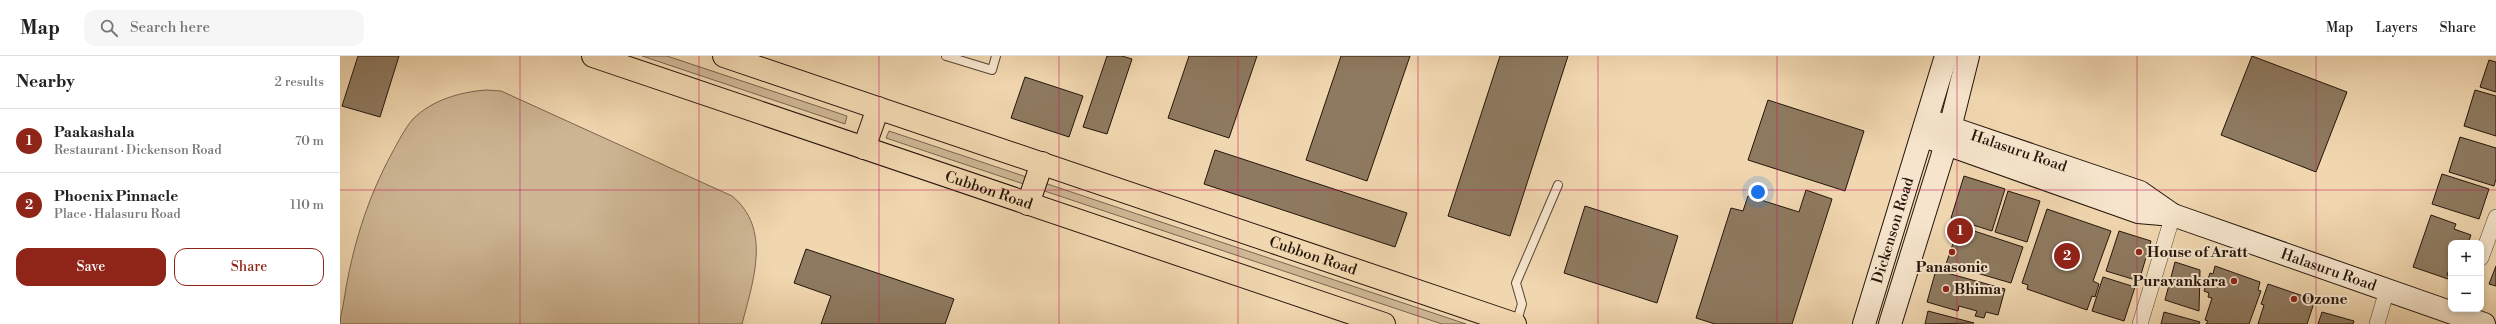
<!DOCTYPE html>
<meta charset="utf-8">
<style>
:root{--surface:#fff;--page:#f6f6f6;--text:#222;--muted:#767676;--line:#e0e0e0;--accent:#8f2418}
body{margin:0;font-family:"Libre Bodoni",serif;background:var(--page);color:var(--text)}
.controls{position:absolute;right:12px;bottom:12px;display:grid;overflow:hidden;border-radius:8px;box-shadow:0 2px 6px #0003}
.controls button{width:36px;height:36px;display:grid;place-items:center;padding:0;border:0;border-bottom:1px solid var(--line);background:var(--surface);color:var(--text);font:20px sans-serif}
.you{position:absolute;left:1418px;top:136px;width:14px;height:14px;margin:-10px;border:3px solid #fff;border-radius:50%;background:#1a73e8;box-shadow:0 0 0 6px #1a73e833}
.badge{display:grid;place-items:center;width:26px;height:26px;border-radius:50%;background:var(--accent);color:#fff;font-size:13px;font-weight:700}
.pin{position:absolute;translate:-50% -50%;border:2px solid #fff;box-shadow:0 1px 4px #0006}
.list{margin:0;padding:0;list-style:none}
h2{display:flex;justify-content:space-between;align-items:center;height:52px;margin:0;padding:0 16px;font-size:17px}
h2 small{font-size:13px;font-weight:400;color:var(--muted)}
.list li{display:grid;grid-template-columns:26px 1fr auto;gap:12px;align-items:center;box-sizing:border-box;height:64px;padding:0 16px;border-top:1px solid var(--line)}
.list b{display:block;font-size:15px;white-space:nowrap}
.list p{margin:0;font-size:13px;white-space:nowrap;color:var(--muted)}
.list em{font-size:13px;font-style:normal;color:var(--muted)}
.actions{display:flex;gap:8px;padding:12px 16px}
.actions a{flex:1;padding:9px 0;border:1px solid var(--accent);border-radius:12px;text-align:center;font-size:14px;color:var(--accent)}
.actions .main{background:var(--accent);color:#fff}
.icon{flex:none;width:22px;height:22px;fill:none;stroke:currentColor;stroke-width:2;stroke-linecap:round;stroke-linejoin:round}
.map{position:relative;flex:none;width:2156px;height:268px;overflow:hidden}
header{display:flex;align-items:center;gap:24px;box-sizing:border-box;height:56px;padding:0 20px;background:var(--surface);border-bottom:1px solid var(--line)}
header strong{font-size:19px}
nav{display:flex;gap:22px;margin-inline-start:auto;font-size:14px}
.search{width:280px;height:36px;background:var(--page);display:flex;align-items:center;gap:10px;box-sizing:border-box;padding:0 14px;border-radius:12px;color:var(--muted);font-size:15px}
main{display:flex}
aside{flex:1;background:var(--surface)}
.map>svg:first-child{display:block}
.green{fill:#ceb694;stroke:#78664f}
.building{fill:#8e7a60;stroke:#23150a}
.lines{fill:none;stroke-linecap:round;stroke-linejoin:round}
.lane-casing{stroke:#564634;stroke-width:10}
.street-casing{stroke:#564634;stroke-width:16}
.secondary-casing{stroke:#23150a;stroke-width:24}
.primary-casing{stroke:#23150a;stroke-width:24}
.lane{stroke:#f6e5cc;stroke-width:8}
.street{stroke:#f6e5cc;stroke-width:15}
.secondary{stroke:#f6e5cc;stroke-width:22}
.primary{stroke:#f1d7b0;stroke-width:22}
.grid{fill:none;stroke:#c2185b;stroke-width:1;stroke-opacity:0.55}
.poi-dot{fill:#8f2418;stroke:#f6e5cc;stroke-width:1.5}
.labels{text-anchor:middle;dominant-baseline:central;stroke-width:4;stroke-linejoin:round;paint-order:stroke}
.street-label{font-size:15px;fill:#23150a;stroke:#f6e5cc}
.poi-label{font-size:15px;font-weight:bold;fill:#23150a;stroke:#f6e5cc;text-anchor:start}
</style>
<header>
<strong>Map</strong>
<div class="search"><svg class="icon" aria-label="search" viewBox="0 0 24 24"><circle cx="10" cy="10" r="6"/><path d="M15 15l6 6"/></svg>Search here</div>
<nav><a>Map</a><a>Layers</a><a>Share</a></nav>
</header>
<main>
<aside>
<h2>Nearby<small>2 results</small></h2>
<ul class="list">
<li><span class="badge">1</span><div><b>Paakashala</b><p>Restaurant · Dickenson Road</p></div><em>70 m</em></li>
<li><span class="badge">2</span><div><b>Phoenix Pinnacle</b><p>Place · Halasuru Road</p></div><em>110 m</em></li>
</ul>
<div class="actions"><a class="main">Save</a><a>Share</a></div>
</aside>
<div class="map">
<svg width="2156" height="268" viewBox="0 0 2156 268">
<rect width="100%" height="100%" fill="#f1d7b0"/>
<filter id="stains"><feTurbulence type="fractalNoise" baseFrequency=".005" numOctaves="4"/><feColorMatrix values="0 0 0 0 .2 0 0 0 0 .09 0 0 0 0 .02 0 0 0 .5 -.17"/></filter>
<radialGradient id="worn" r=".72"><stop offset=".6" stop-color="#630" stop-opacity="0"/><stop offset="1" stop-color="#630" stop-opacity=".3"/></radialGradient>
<path class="green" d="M302,0H327L507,60L505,68Z
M146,34L161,35L392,140C432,173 413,225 402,268H0C0,260 3,252 4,244C12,192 27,143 52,97C58,86 65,72 73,63C92,44 120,36 146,34Z
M549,75L1126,268H1102L546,82Z"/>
<path class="building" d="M18,0H59L40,61L2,50Z
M767,0H782L792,3L767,78L743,71Z
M849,0H917L889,82L828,62Z
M1001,0H1070L1027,125L966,104Z
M1160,0H1228L1170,180L1108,160Z
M1912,0L2007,36L1976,116L1881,79Z
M2149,4L2156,6V36L2140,31Z
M685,21L743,40L729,81L671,62Z
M2135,34L2156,40V80L2124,70Z
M1428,44L1524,75L1505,135L1408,104Z
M2120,81L2156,92V123L2154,130L2109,116Z
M875,94L1067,157L1055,191L864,128Z
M2102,118L2149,133L2139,163L2092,148Z
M1624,120L1665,133L1652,175L1611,162Z
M1466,134L1492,143L1452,268H1375L1356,262L1391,152L1403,155L1408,140L1459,156Z
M1668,135L1700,145L1687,186L1655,176Z
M1245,150L1338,180L1317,247L1224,217Z
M1707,153L1771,175L1753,225L1759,228L1755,241L1752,240L1747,254L1687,233L1688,229L1682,227Z
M2091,159L2116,168L2114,173L2131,179L2128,187H2111V208L2107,219L2111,220V224L2073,211Z
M1619,170L1683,191L1671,227L1606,208Z
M1779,175L1811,185L1799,225L1766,215Z
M466,193L614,243L605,268H481L491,240L454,227Z
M1835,206L1860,214L1859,255L1825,244Z
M1875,210L1920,226L1918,234L1921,235L1909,268H1866L1868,265L1865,264L1872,242L1868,241L1869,237L1864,235L1870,217L1873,218Z
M2156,210V230L2149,228Z
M1596,214L1665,233L1658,259L1646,256L1644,262L1635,260L1637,255L1619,250L1618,255L1587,246Z
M1763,221L1795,231L1784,265L1752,255Z
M1928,228L1975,244L1967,268H1918L1924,249L1921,248Z
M1588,255L1634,267L1585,268Z
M1824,256L1860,266L1859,268H1821Z
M1982,256L2014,265L2013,268H1978Z"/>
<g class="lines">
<defs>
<path id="lane" d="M606,0L652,14L656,0
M1176,268L1182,248L1176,227L1218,129"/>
<path id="street" d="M2141,202L2156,161
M1800,268L1833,159
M2037,268L2047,234"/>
<g id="secondary">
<path id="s1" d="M1588,64L1800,136L1833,159L2144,268"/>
<path d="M1592,83L1798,156L1833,159"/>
<path id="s2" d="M1524,268L1606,0"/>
<path d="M1550,268L1606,88L1628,0"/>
</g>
<g id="primary">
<path id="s3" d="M253,0L1044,268"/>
<path id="s4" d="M384,0L1175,268"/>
<path d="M524,92L538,52"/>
<path d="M688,148L702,107"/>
</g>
</defs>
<use href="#lane" class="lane-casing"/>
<use href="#street" class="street-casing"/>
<use href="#secondary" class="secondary-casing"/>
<use href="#primary" class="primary-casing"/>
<use href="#lane" class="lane"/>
<use href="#street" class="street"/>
<use href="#secondary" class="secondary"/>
<use href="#primary" class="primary"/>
</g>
<path class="grid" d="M180,0V268M359,0V268M539,0V268M719,0V268M898,0V268M1078,0V268M1258,0V268M1437,0V268M1617,0V268M1797,0V268M1976,0V268M0,134H2156"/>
<g class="poi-dot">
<circle cx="1612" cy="196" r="4"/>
<circle cx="1799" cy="196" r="4"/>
<circle cx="1894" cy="225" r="4"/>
<circle cx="1606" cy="233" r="4"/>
<circle cx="1954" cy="243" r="4"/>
</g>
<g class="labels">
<g class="street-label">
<text stroke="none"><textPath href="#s1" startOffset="96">Halasuru Road</textPath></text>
<text stroke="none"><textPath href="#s3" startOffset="418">Cubbon Road</textPath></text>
<text stroke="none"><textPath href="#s2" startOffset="98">Dickenson Road</textPath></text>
<text stroke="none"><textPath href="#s4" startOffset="622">Cubbon Road</textPath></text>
<text stroke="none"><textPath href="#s1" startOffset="429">Halasuru Road</textPath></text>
</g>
<g class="poi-label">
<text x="1807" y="196">House of Aratt</text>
<text x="1612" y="211" text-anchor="middle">Panasonic</text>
<text x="1886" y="225" text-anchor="end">Puravankara</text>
<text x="1614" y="233">Bhima</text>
<text x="1962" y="243">Ozone</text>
</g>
</g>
<rect width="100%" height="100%" filter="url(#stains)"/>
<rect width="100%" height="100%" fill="url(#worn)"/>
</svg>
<div class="controls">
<button>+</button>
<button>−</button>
</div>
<div class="you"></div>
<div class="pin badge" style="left:1620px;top:175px">1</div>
<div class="pin badge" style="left:1727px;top:200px">2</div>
</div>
</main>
